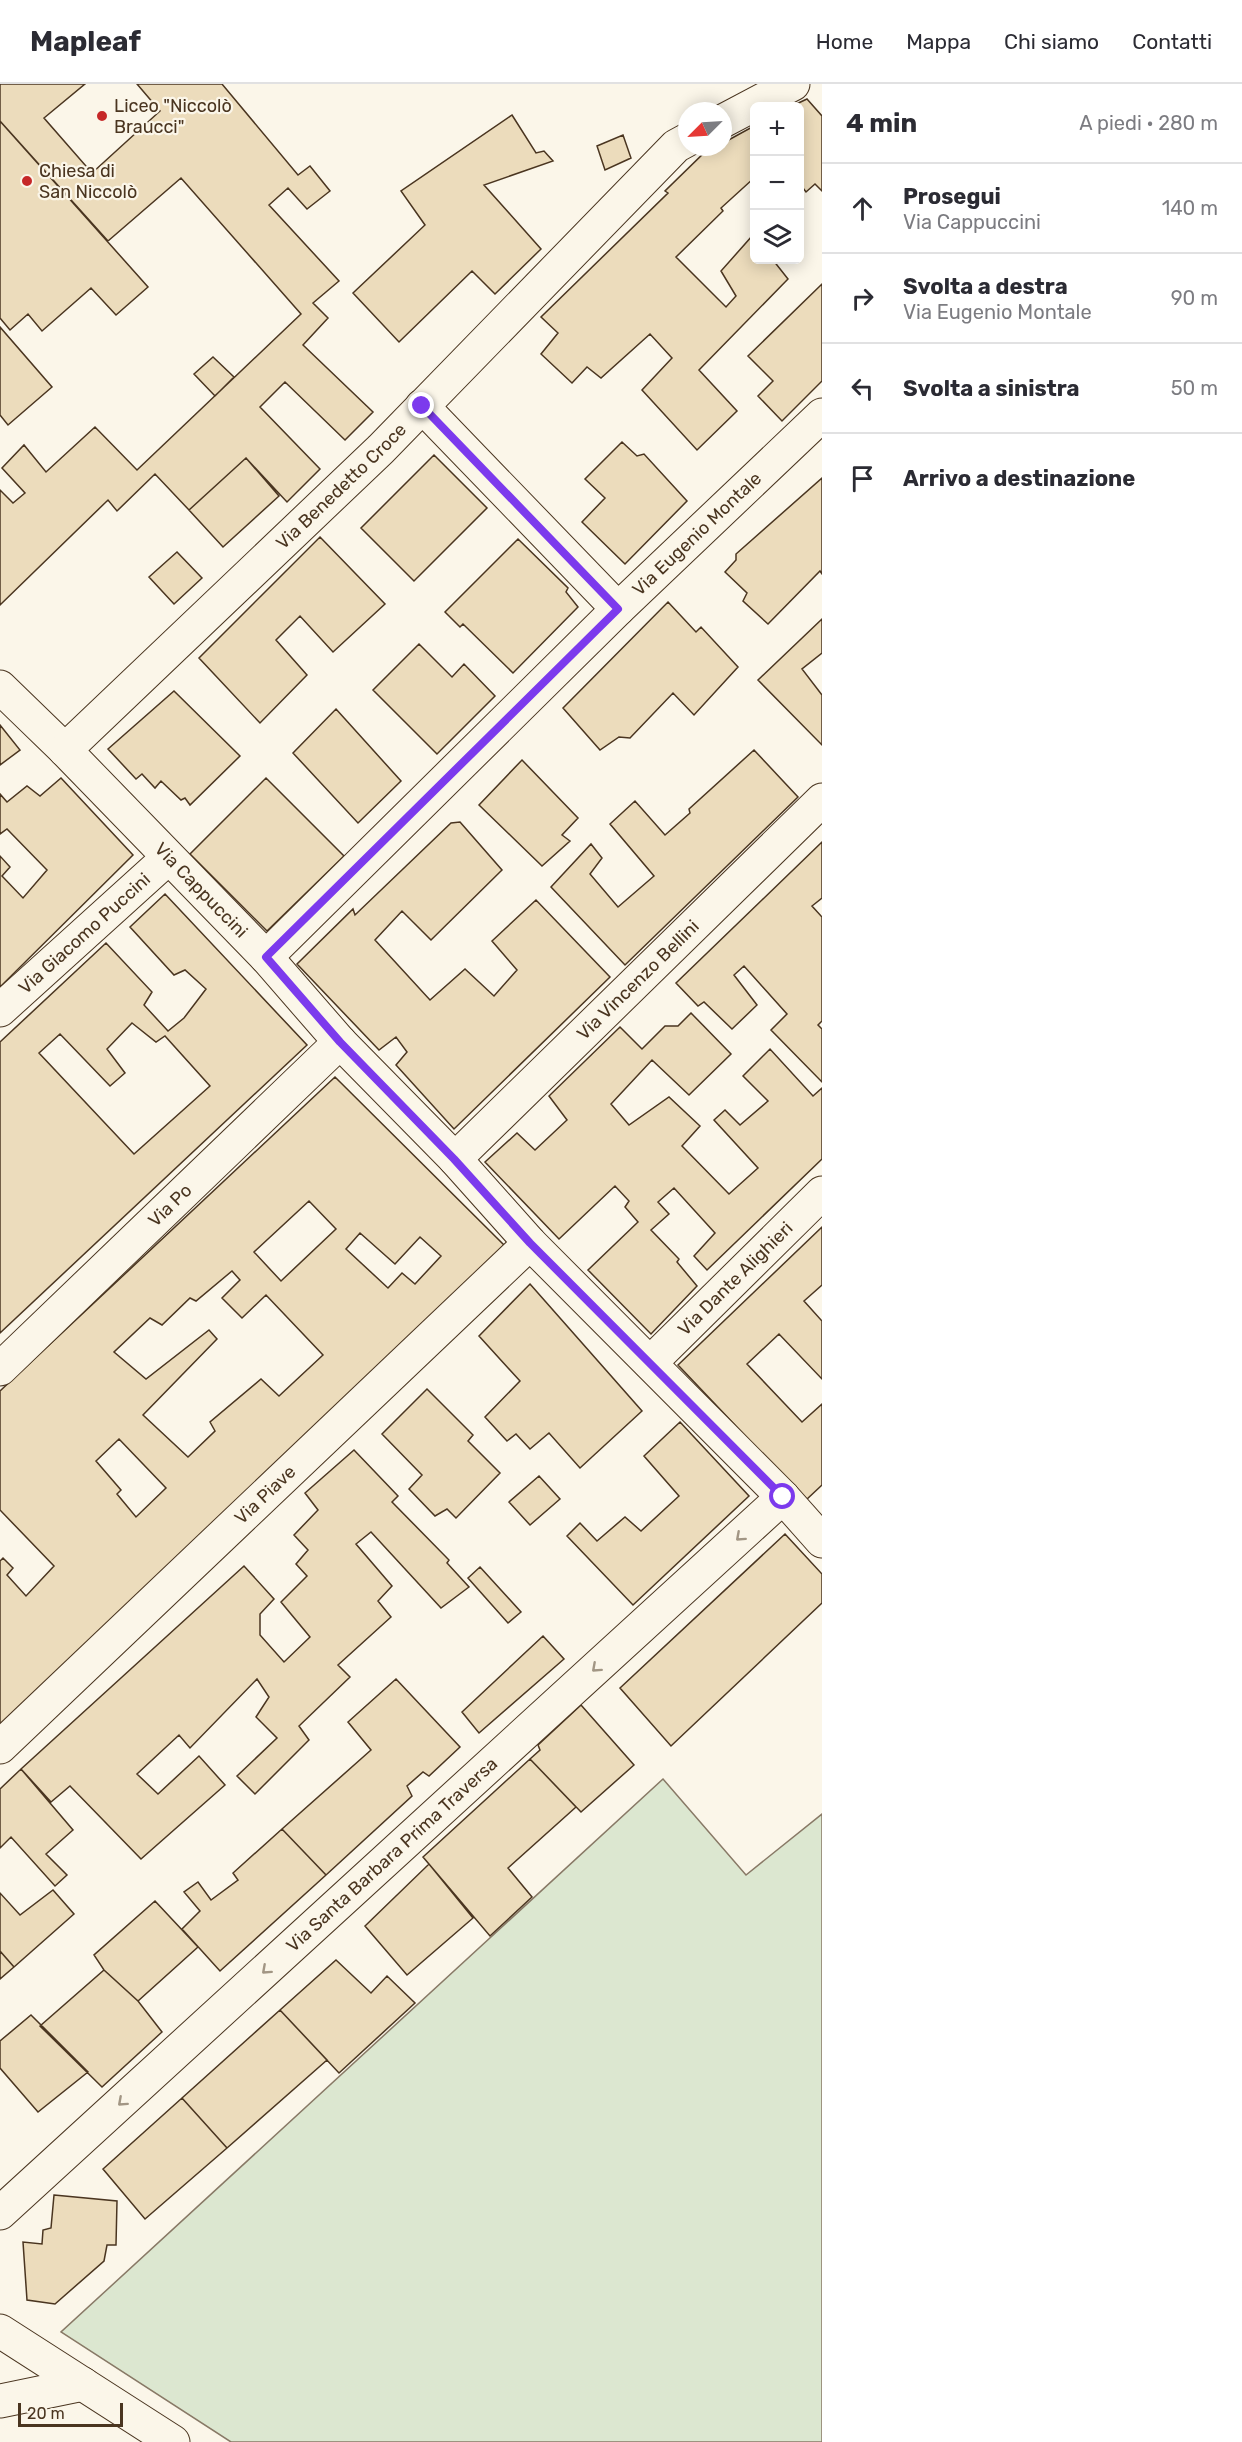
<!DOCTYPE html>
<html lang="it">
<meta charset="utf-8">
<style>
:root{--surface:#fff;--page:#f7f7f7;--text:#2b2b33;--muted:#7c7c81;--line:#e1e1e2}
body{margin:0;font-family:Rubik,sans-serif;background:var(--page);color:var(--text)}
.controls{position:absolute;right:18px;top:18px;display:grid;overflow:hidden;border-radius:9px;box-shadow:0 3px 15px #0003}
.controls button{width:54px;height:54px;display:grid;place-items:center;padding:0;border:0;border-bottom:2px solid var(--line);background:var(--surface);color:var(--text);font:30px sans-serif}
.compass{position:absolute;left:678px;top:18px;width:54px;height:54px;border-radius:50%;background:var(--surface);box-shadow:0 3px 15px #0003;rotate:246deg}
.scale{position:absolute;left:18px;bottom:15px;width:105px;box-sizing:border-box;padding-left:6px;border:3px solid #4a3520;border-top:0;font-size:16px;line-height:21px;white-space:nowrap;color:#4a3520;-webkit-text-stroke:4px #fbf6e9;paint-order:stroke}
.stop{position:absolute;width:18px;height:18px;margin:-14px;border:4px solid #7c3aed;border-radius:50%;background:#fff}
.stop.end{background:#7c3aed;border-color:#fff;box-shadow:0 2px 6px #0008}
.list{margin:0;padding:0;list-style:none}
h2{display:flex;justify-content:space-between;align-items:center;height:78px;margin:0;padding:0 24px;font-size:26px}
h2 small{font-size:20px;font-weight:400;color:var(--muted)}
.list li{display:grid;grid-template-columns:39px 1fr auto;gap:18px;align-items:center;box-sizing:border-box;height:90px;padding:0 24px;border-top:2px solid var(--line)}
.list b{display:block;font-size:22px;white-space:nowrap}
.list p{margin:0;font-size:20px;white-space:nowrap;color:var(--muted)}
.list em{font-size:20px;font-style:normal;color:var(--muted)}
.icon{flex:none;width:33px;height:33px;fill:none;stroke:currentColor;stroke-width:2;stroke-linecap:round;stroke-linejoin:round}
.map{position:relative;flex:none;width:822px;height:2358px;overflow:hidden}
header{display:flex;align-items:center;gap:36px;box-sizing:border-box;height:84px;padding:0 30px;background:var(--surface);border-bottom:2px solid var(--line)}
header strong{font-size:28px}
nav{display:flex;gap:33px;margin-inline-start:auto;font-size:21px}
main{display:flex}
aside{flex:1;background:var(--surface)}
.map>svg:first-child{display:block}
.green{fill:#dce7d0;stroke:#887966;stroke-width:1.5}
.building{fill:#ecdcbc;stroke:#4a3520;stroke-width:1.5;fill-rule:evenodd}
.lines{fill:none;stroke-linecap:round;stroke-linejoin:round}
.minor-casing{stroke:#4a3520;stroke-width:35}
.minor{stroke:#fbf6e9;stroke-width:33}
.oneway{stroke:#a29684}
.route{stroke:#7c3aed;stroke-width:8}
.poi-dot{fill:#c62828;stroke:#fbf6e9;stroke-width:2}
.labels{text-anchor:middle;dominant-baseline:central;stroke-width:4.5;stroke-linejoin:round;paint-order:stroke}
.poi-label{font-size:18px;fill:#4a3520;stroke:#fbf6e9;text-anchor:start}
.street-label{font-size:18px;fill:#4a3520;stroke:#fbf6e9}
</style>
<header>
<strong>Mapleaf</strong>
<nav><a>Home</a><a>Mappa</a><a>Chi siamo</a><a>Contatti</a></nav>
</header>
<main>
<div class="map">
<svg width="822" height="2358" viewBox="0 0 822 2358">
<rect width="100%" height="100%" fill="#fbf6e9"/>
<path class="green" d="M663,1695L746,1791L822,1730V2358H231L61,2248Z"/>
<path class="building" d="M0,0H85L44,34L92,89L160,27L137,0H222L298,91L310,82L330,107L307,125L288,104L269,121L339,197L313,219L328,234L303,261L373,328L345,356L285,298L260,323L320,385L287,418L246,374L189,426L155,390L117,427L108,416L0,521V406L13,419L25,409L2,384L24,361L46,388L95,343L137,386L301,230L181,94L108,157L0,37Z
M807,15L822,32V107L815,100L806,108L800,100V22H792Z
M512,31L536,69L544,67L553,77L484,101L541,165L495,210L472,187L399,258L353,209L425,141L401,107Z
M0,37L148,203L116,231L91,204L42,247L28,230L10,246L0,234Z
M754,42V94L721,124L723,127L676,173L726,223L736,212L721,187L753,151L754,176H773L788,195L699,286L737,327L697,366L642,306L672,274L650,250L601,294L587,283L572,299L541,270L558,249L541,233L668,109L665,107L706,67L715,63H723V59Z
M623,51L631,74L605,86L597,62Z
M822,200V297L782,337L758,312L773,297L748,272Z
M0,243L52,303L8,341L0,331Z
M213,273L234,293L215,312L194,290Z
M622,358L637,372L644,370L687,417L625,480L582,438L605,414L585,395Z
M434,371L487,424L414,497L361,444Z
M246,374L279,412L223,463L189,426Z
M822,394V490L820,487L768,540L743,517L747,509L725,488L736,476V470Z
M320,453L385,520L333,568L300,532L276,556L307,591L260,639L199,574Z
M518,455L568,504L566,508L578,523L513,589L463,540L460,543L445,528Z
M177,468L202,494L174,520L149,493Z
M668,518L696,548L701,543L738,583L694,631L673,609L630,654L619,653L600,666L563,624Z
M822,535V569L802,585L822,611V661L758,596Z
M419,560L452,593L464,580L495,612L437,670L373,606Z
M174,607L240,672L190,721L185,714L181,716L161,697L155,704L142,690L136,695L108,665Z
M336,625L401,697L358,739L293,669Z
M0,641L20,666L0,681Z
M754,666L798,713L625,881L551,803L591,760L602,774L590,790L618,823L654,792L610,740L635,717L665,751L690,729L689,725Z
M522,676L578,734L562,751L570,757L542,782L479,721Z
M61,694L133,771L0,903V772L10,783L2,792L23,814L47,786L7,745L0,750V710L7,718L27,702L40,712Z
M266,694L344,772L267,847L190,770Z
M460,738L502,786L431,856L402,827L375,856L430,916L465,885L494,912L517,886L492,857L536,816L610,893L454,1045L396,981L407,968L396,953L379,966L297,880L353,825L355,831L451,739Z
M822,758V814L812,822L822,833V937L818,941L822,945V998L771,946L787,930L744,882L734,891L757,921L732,945L704,918L698,922L676,899Z
M165,810L307,961L0,1249V958L106,859L152,908L144,921L168,947L184,934L206,905L185,886L174,891L130,843ZM132,939L156,958L165,952L210,1002L134,1070L39,969L60,950L110,1002L125,989L107,965Z
M691,929L731,970L689,1011L652,976L611,1020L629,1041L669,1013L700,1042L682,1062L729,1110L758,1084L714,1036L725,1026L740,1041L768,1017L743,992L770,965L813,1012L822,1004V1075L707,1186L694,1172L715,1149L674,1104L658,1118L669,1130L651,1146L679,1175L677,1178L697,1202L651,1250L588,1186L638,1138L625,1123L629,1117L615,1102L559,1155L485,1078L517,1049L535,1066L567,1036L549,1012L620,943L642,965L665,942H678Z
M335,993L508,1165L0,1648V1477L3,1474L13,1484L7,1491L26,1512L54,1482L0,1426V1307ZM309,1117L336,1145L281,1197L254,1168ZM360,1149L395,1180L420,1153L441,1172L415,1200L402,1189L388,1204L346,1165ZM232,1187L240,1196L222,1214L242,1234L266,1211L323,1271L279,1312L261,1295L210,1338L215,1347L188,1373L143,1331L217,1255L209,1246L146,1295L114,1268L150,1234L162,1241L190,1214L196,1217ZM119,1355L166,1404L136,1433L117,1410L121,1406L96,1377Z
M822,1143V1201L804,1217L822,1237V1295L779,1250L747,1280L802,1338L822,1320V1401L806,1416L678,1281Z
M530,1200L642,1327L580,1384L549,1349L530,1365L516,1350L507,1357L485,1333L520,1297L479,1252Z
M427,1305L473,1351L468,1357L500,1389L456,1434L447,1425L435,1432L409,1405L422,1391L382,1350Z
M680,1338L749,1412L633,1521L567,1452L580,1439L597,1457L625,1433L641,1447L679,1412L644,1372Z
M354,1366L398,1412L392,1418L449,1476L447,1479L469,1503L441,1524L371,1448L356,1460L392,1502L378,1517L391,1533L338,1581L350,1593L299,1642L309,1656L255,1710L237,1692L277,1654L256,1633L269,1613L257,1595L190,1664L179,1651L137,1690L158,1710L199,1672L225,1701L141,1775L70,1702L51,1718L21,1685L244,1482L274,1515L260,1530V1551L284,1578L310,1553L281,1518L307,1492L296,1480L308,1466L294,1451L318,1426L305,1409Z
M539,1392L560,1415L530,1441L509,1418Z
M785,1450L822,1490V1519L671,1662L620,1604Z
M480,1483L521,1528L508,1539L468,1494Z
M543,1552L564,1575L479,1649L462,1628Z
M396,1595L460,1663L429,1692L423,1688L407,1702L412,1712L326,1791L282,1745L371,1666L348,1638Z
M581,1621L634,1681L581,1728L530,1675L540,1666L538,1661Z
M530,1675L576,1723L508,1784L532,1813L490,1852L423,1773Z
M21,1685L73,1746L46,1770L67,1791L55,1802L11,1753L0,1764V1705Z
M282,1745L326,1791L220,1887L182,1845L200,1827L184,1808L198,1798L211,1816L238,1796L233,1789Z
M429,1780L473,1834L407,1891L365,1842Z
M53,1806L74,1830L14,1883L0,1867V1809L20,1831Z
M155,1817L198,1863L138,1917L104,1886L94,1871Z
M0,1867L14,1883L0,1895Z
M336,1876L371,1909L387,1892L415,1919L339,1989L280,1926Z
M104,1886L138,1917L162,1948L102,2003L40,1942Z
M280,1926L327,1976L227,2064L182,2014Z
M31,1931L88,1988L38,2028L0,1984V1957Z
M182,2014L227,2064L145,2135L103,2085Z
M54,2111L117,2117L116,2161H107L104,2177L55,2220L27,2216L23,2158L42,2160L43,2146L51,2144Z"/>
<g class="lines">
<defs>
<g id="minor">
<path d="M723,37L793,0"/>
<path d="M422,322L618,525"/>
<path id="s1" d="M0,603L65,666L266,873L340,958L455,1075L530,1159L783,1413L822,1457"/>
<path id="s2" d="M65,666L381,365L676,62L687,56"/>
<path id="s3" d="M266,873L618,525L822,331"/>
<path id="s4" d="M0,926L168,774"/>
<path id="s5" d="M455,1075L822,716"/>
<path id="s6" d="M650,1279L822,1109"/>
<path id="s7" d="M0,1285L340,958"/>
<path id="s8" d="M0,1663L530,1159"/>
<path id="s9" d="M0,2129L783,1413"/>
<path d="M0,2247L173,2358"/>
<path d="M0,2317L83,2300"/>
</g>
</defs>
<use href="#minor" class="minor-casing"/>
<use href="#minor" class="minor"/>
</g>
<defs><path id="oneway-chevron" d="M-2-3.5L2.5 0L-2 3.5" fill="none" stroke-width="1.6" stroke-linecap="round" stroke-linejoin="round" transform="scale(1.5)"/></defs>
<g class="oneway">
<use href="#oneway-chevron" transform="translate(740 1453) rotate(138)"/>
<use href="#oneway-chevron" transform="translate(596 1584) rotate(138)"/>
<use href="#oneway-chevron" transform="translate(266 1886) rotate(138)"/>
<use href="#oneway-chevron" transform="translate(122 2018) rotate(138)"/>
</g>
<g class="lines">
<path class="route" d="M422,322L618,525L266,873L340,958L454,1075L530,1159L783,1413"/>
</g>
<g class="poi-dot">
<circle cx="102" cy="32" r="6"/>
<circle cx="27" cy="97" r="6"/>
</g>
<g class="labels">
<g class="poi-label">
<text x="114" y="22">Liceo "Niccolò<tspan x="114" dy="21">Braucci"</tspan></text>
<text x="39" y="87">Chiesa di<tspan x="39" dy="21">San Niccolò</tspan></text>
</g>
<g class="street-label">
<text stroke="none"><textPath href="#s2" startOffset="382">Via Benedetto Croce</textPath></text>
<text stroke="none"><textPath href="#s3" startOffset="604">Via Eugenio Montale</textPath></text>
<text stroke="none"><textPath href="#s1" startOffset="286">Via Cappuccini</textPath></text>
<text stroke="none"><textPath href="#s4" startOffset="114">Via Giacomo Puccini</textPath></text>
<text stroke="none"><textPath href="#s5" startOffset="256">Via Vincenzo Bellini</textPath></text>
<text stroke="none"><textPath href="#s7" startOffset="236">Via Po</textPath></text>
<text stroke="none"><textPath href="#s6" startOffset="120">Via Dante Alighieri</textPath></text>
<text stroke="none"><textPath href="#s8" startOffset="366">Via Piave</textPath></text>
<text stroke="none"><textPath href="#s9" startOffset="531">Via Santa Barbara Prima Traversa</textPath></text>
</g>
</g>
</svg>
<div class="controls">
<button>+</button>
<button>−</button>
<button><svg class="icon" aria-label="layers" viewBox="0 0 24 24"><path d="M12 4l9 5-9 5-9-5zM3 14l9 5 9-5"/></svg></button>
</div>
<svg class="compass" viewBox="-18 -18 36 36"><path d="M0-13l5 13h-10z" fill="#e53935"/><path d="M0 13l5-13h-10z" fill="#7c7c81"/></svg>
<div class="scale">20 m</div>
<div class="stop" style="left:783px;top:1413px"></div>
<div class="stop end" style="left:422px;top:322px"></div>
</div>
<aside>
<h2>4 min<small>A piedi · 280 m</small></h2>
<ul class="list">
<li><svg class="icon" aria-label="ahead" viewBox="0 0 24 24"><path d="M12 20V5M6 11l6-6 6 6"/></svg><div><b>Prosegui</b><p>Via Cappuccini</p></div><em>140 m</em></li>
<li><svg class="icon" aria-label="right" viewBox="0 0 24 24"><path d="M7 20v-9h11M14 6l5 5-5 5"/></svg><div><b>Svolta a destra</b><p>Via Eugenio Montale</p></div><em>90 m</em></li>
<li><svg class="icon" aria-label="left" viewBox="0 0 24 24"><path d="M17 20v-9H6M10 6l-5 5 5 5"/></svg><div><b>Svolta a sinistra</b></div><em>50 m</em></li>
<li><svg class="icon" aria-label="arrive" viewBox="0 0 24 24"><path d="M6 21V4h12l-3 4 3 4H6"/></svg><div><b>Arrivo a destinazione</b></div></li>
</ul>
</aside>
</main>
